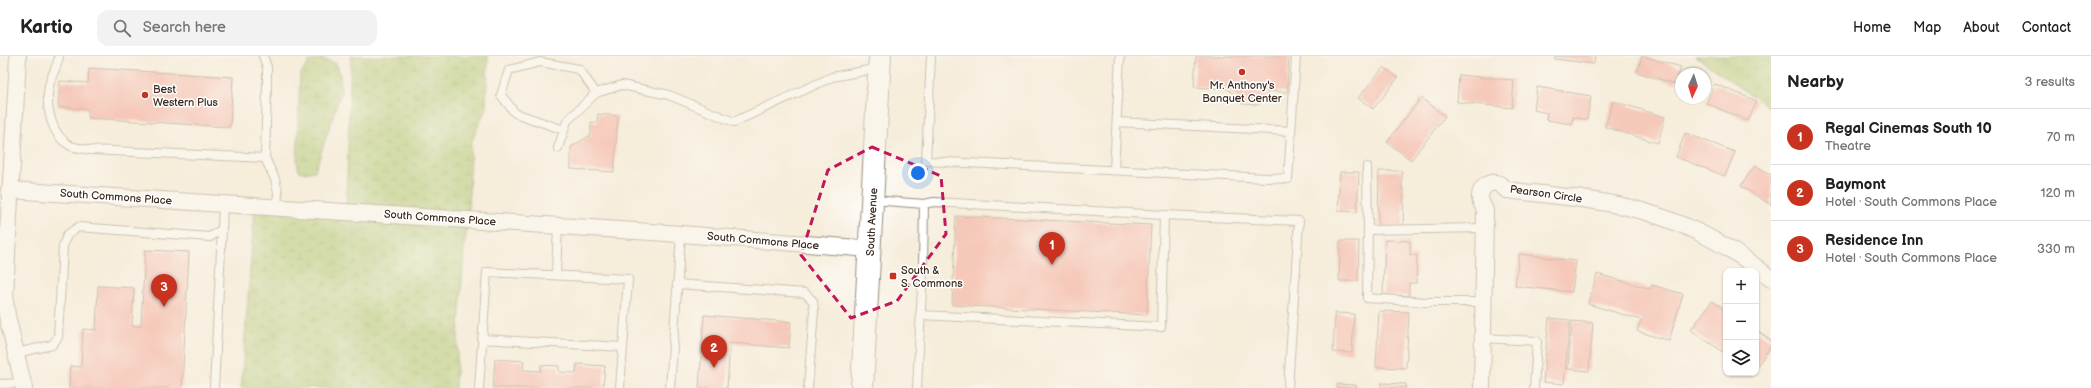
<!DOCTYPE html>
<meta charset="utf-8">
<style>
:root{--surface:#fff;--page:#f2f2f2;--text:#202124;--muted:#757577;--line:#e0e0e0;--accent:#c8321e}
body{margin:0;font-family:"Balsamiq Sans",sans-serif;background:var(--page);color:var(--text)}
.controls{position:absolute;right:12px;bottom:12px;display:grid;overflow:hidden;border-radius:8px;box-shadow:0 1px 3px #0004}
.controls button{width:36px;height:36px;display:grid;place-items:center;padding:0;border:0;border-bottom:1px solid var(--line);background:var(--surface);color:var(--text);font:20px sans-serif}
.compass{position:absolute;left:1675px;top:12px;width:36px;height:36px;border-radius:50%;background:var(--surface);box-shadow:0 1px 3px #0004;rotate:184deg}
.you{position:absolute;left:918px;top:117px;width:14px;height:14px;margin:-10px;border:3px solid #fff;border-radius:50%;background:#1a73e8;box-shadow:0 0 0 6px #1a73e833}
.badge{display:grid;place-items:center;width:26px;height:26px;border-radius:50%;background:var(--accent);color:#fff;font-size:13px;font-weight:700}
.pin{position:absolute;translate:-50% -33px;filter:drop-shadow(0 1px 2px #0008)}
.pin::after{content:'';position:absolute;top:21px;width:14px;height:12px;background:inherit;clip-path:polygon(0 0,100% 0,50% 100%)}
.list{margin:0;padding:0;list-style:none}
h2{display:flex;justify-content:space-between;align-items:center;height:52px;margin:0;padding:0 16px;font-size:17px}
h2 small{font-size:13px;font-weight:400;color:var(--muted)}
.list li{display:grid;grid-template-columns:26px 1fr auto;gap:12px;align-items:center;box-sizing:border-box;height:56px;padding:0 16px;border-top:1px solid var(--line)}
.list b{display:block;font-size:15px;white-space:nowrap}
.list p{margin:0;font-size:13px;white-space:nowrap;color:var(--muted)}
.list em{font-size:13px;font-style:normal;color:var(--muted)}
.icon{flex:none;width:22px;height:22px;fill:none;stroke:currentColor;stroke-width:2;stroke-linecap:round;stroke-linejoin:round}
.map{position:relative;flex:none;width:1771px;height:332px;overflow:hidden}
header{display:flex;align-items:center;gap:24px;box-sizing:border-box;height:56px;padding:0 20px;background:var(--surface);border-bottom:1px solid var(--line)}
header strong{font-size:19px}
nav{display:flex;gap:22px;margin-inline-start:auto;font-size:14px}
.search{width:280px;height:36px;background:var(--page);display:flex;align-items:center;gap:10px;box-sizing:border-box;padding:0 14px;border-radius:12px;color:var(--muted);font-size:15px}
main{display:flex}
aside{flex:1;background:var(--surface)}
.map>svg:first-child{display:block}
.wetland{fill:url(#wetland-marsh);stroke:#747946}
.park{fill:url(#park-crowns);stroke:#747946}
.building{fill:#f59c91}
.lines{fill:none;stroke-linecap:round;stroke-linejoin:round}
.lane-casing{stroke:#988c7c;stroke-width:10}
.street-casing{stroke:#988c7c;stroke-width:18}
.secondary-casing{stroke:#988c7c;stroke-width:24}
.lane{stroke:#fff;stroke-width:8}
.street{stroke:#fff;stroke-width:16}
.secondary{stroke:#fff;stroke-width:22}
.marked{fill:none;stroke:#c2185b;stroke-width:3;stroke-dasharray:8 5;stroke-linejoin:round}
.poi-dot{fill:#c8321e;stroke:#fff;stroke-width:1.5}
.labels{text-anchor:middle;dominant-baseline:central;stroke-width:3;stroke-linejoin:round;paint-order:stroke}
.poi-label{font-size:11px;fill:#3b2a1e;stroke:#fff;text-anchor:start}
.street-label{font-size:11px;fill:#3b2a1e;stroke:#fff}
</style>
<header>
<strong>Kartio</strong>
<div class="search"><svg class="icon" aria-label="search" viewBox="0 0 24 24"><circle cx="10" cy="10" r="6"/><path d="M15 15l6 6"/></svg>Search here</div>
<nav><a>Home</a><a>Map</a><a>About</a><a>Contact</a></nav>
</header>
<main>
<div class="map">
<svg width="1771" height="332" viewBox="0 0 1771 332">
<defs>
<pattern id="wetland-marsh" width="20" height="14" patternUnits="userSpaceOnUse"><rect width="20" height="14" fill="#acc86f"/><path d="M1 5h8M5 5V1M11 12h8M15 12V8" fill="none" stroke="#8da35b"/></pattern>
<pattern id="park-crowns" width="20" height="18" patternUnits="userSpaceOnUse"><rect width="20" height="18" fill="#acc86f"/><path d="M2 6a3 3 0 1 1 6 0M12 15a3 3 0 1 1 6 0" fill="none" stroke="#8da35b"/></pattern>
</defs>
<rect width="100%" height="100%" fill="#fff"/>
<filter id="ink" filterUnits="userSpaceOnUse"><feTurbulence type="fractalNoise" baseFrequency=".025" numOctaves="2"/><feDisplacementMap in="SourceGraphic" scale="8" xChannelSelector="R" yChannelSelector="G"/><feConvolveMatrix kernelMatrix="1 2 1 2 8 2 1 2 1" color-interpolation-filters="sRGB"/></filter>
<filter id="wash" filterUnits="userSpaceOnUse"><feTurbulence type="fractalNoise" baseFrequency=".012" numOctaves="4" result="noise"/><feDisplacementMap in="SourceGraphic" scale="16" xChannelSelector="R" yChannelSelector="G"/><feGaussianBlur stdDeviation="0.9" result="paint"/><feColorMatrix in="noise" values="0 0 0 0 0 0 0 0 0 0 0 0 0 0 0 0 0 1.4 0 .05"/><feComposite in="paint" operator="in"/></filter>
<g filter="url(#wash)">
<rect width="100%" height="100%" fill="#f6eddb"/>
<path class="wetland" d="M351,0H488L486,52L471,87L468,164L464,193L455,332H241L255,150L346,156Z
M321,3L336,7L340,17L341,36L315,115L305,117L299,115L297,106L300,19L309,6Z"/>
<path class="park" d="M1695,0H1771V53Z"/>
<g id="blocks">
<path class="building" d="M1196,0H1289L1287,36L1267,35V42L1258,49L1242,48L1228,33L1194,31Z
M1555,0H1595L1594,8L1555,3Z
M1642,0L1681,11L1675,28L1637,16Z
M1384,11L1398,22L1373,53L1358,42Z
M89,12L233,21L230,71L88,62V53L58,51L60,25L88,27Z
M1459,19L1514,24L1512,52L1457,46Z
M1715,28L1757,45L1748,65L1706,47Z
M1537,31L1591,40L1587,64L1573,61L1572,68L1546,64L1547,57L1534,54Z
M1421,42L1445,60L1411,104L1387,86Z
M1613,45L1665,61L1658,87L1605,71Z
M598,58L618,60L614,116L571,113V91L591,79V66L597,67Z
M1685,77L1735,96L1725,120L1676,101Z
M1755,109L1771,119V149L1741,130Z
M1379,115H1402V133H1404L1403,171L1378,170Z
M1340,116H1359L1357,156L1338,155Z
M956,160L1151,169L1147,259L952,249Z
M1385,184L1410,185V199H1417L1416,227H1409V240L1383,239Z
M1340,185H1359L1358,225H1339Z
M145,194L189,196L182,332H69L70,310L81,311L83,273L96,274L98,230L134,232L132,270H141Z
M1519,198L1576,205L1572,236L1515,230Z
M1597,218L1651,233L1652,229L1683,238L1669,285L1637,275L1641,264L1588,248Z
M1712,245L1726,254V298L1691,274Z
M1379,255L1409,256L1406,312L1376,311Z
M1335,257L1354,258L1352,297L1333,296Z
M704,259L791,266L789,292L730,287L727,332H699Z
M1549,262L1570,264L1564,328L1543,326Z
M1572,265L1593,267L1589,315L1568,313Z
M1759,276L1771,285V290L1756,312V281Z
M495,303L524,305L523,314L541,315V309L559,310V316L576,317L577,308L605,310L603,332H493Z
M1381,327L1406,328V332H1381Z
M1337,328L1356,329V332H1337Z"/>
</g>
</g>
<g filter="url(#ink)">
<use href="#blocks" fill-opacity="0" stroke="#988c7c" stroke-width="1"/>
<g class="lines">
<defs>
<path id="lane" d="M59,0C58,10 51,19 49,30C45,50 51,80 71,90C77,92 84,93 90,94L265,102
M263,0L267,11V31L265,102L275,123L278,136L277,152
M931,0L926,105L1288,123L1296,0
M1117,66L1291,75
M564,74L515,57L501,39L509,14L540,6L579,13L596,37
M558,92L567,65L596,37L622,29L669,39L734,66L832,21L879,12
M1367,111L1368,174L1484,172
M1114,114L1120,0
M873,144L924,148L923,212L917,332
M1164,159L1299,165L1288,332
M1368,174L1367,242L1426,246H1483
M556,219L558,170
M677,228L805,237L813,245L814,255L808,332
M920,259L1161,271L1164,159L934,146L924,148
M1483,282L1537,285L1534,332
M482,283L623,291
M16,297L52,289L58,281L63,190L67,179L78,171L210,181L222,173L223,148
M0,328L23,327
M214,332L222,173
M479,332L487,216L628,223L620,332
M670,332L681,178"/>
<path id="street" d="M18,0C14,82 8,163 5,245L7,259L24,332
M9,134L681,178L870,193
M1482,332L1485,155C1484,151 1481,147 1480,143C1479,134 1487,125 1496,127C1500,127 1503,131 1507,134C1547,139 1588,142 1627,151C1679,163 1731,189 1771,223"/>
<path id="secondary" d="M862,332L880,0"/>
</defs>
<use href="#lane" class="lane-casing"/>
<use href="#street" class="street-casing"/>
<use href="#secondary" class="secondary-casing"/>
<use href="#lane" class="lane"/>
<use href="#street" class="street"/>
<use href="#secondary" class="secondary"/>
</g>
</g>
<path d="M0 0H1771V332H0ZM872,91L941,120L946,178L897,245L851,262L801,199L828,114Z" fill="#f6eddb" fill-opacity=".55" fill-rule="evenodd"/>
<path class="marked" d="M872,91L941,120L946,178L897,245L851,262L801,199L828,114Z"/>
<g class="poi-dot">
<circle cx="1242" cy="16" r="4"/>
<circle cx="145" cy="39" r="4"/>
<rect x="889" y="216" width="8" height="8" rx="2"/>
</g>
<g class="labels">
<g class="poi-label">
<text x="1242" y="29" text-anchor="middle">Mr. Anthony's<tspan x="1242" dy="13">Banquet Center</tspan></text>
<text x="153" y="33">Best<tspan x="153" dy="13">Western Plus</tspan></text>
<text x="901" y="214">South &amp;<tspan x="901" dy="13">S. Commons</tspan></text>
</g>
<g class="street-label">
<text transform="translate(1546 138) rotate(8)">Pearson Circle</text>
<text transform="translate(116 141) rotate(4)">South Commons Place</text>
<text transform="translate(440 162) rotate(4)">South Commons Place</text>
<text transform="translate(872 166) rotate(-87)">South Avenue</text>
<text transform="translate(763 185) rotate(5)">South Commons Place</text>
</g>
</g>
</svg>
<div class="controls">
<button>+</button>
<button>−</button>
<button><svg class="icon" aria-label="layers" viewBox="0 0 24 24"><path d="M12 4l9 5-9 5-9-5zM3 14l9 5 9-5"/></svg></button>
</div>
<svg class="compass" viewBox="-18 -18 36 36"><path d="M0-13l5 13h-10z" fill="#e53935"/><path d="M0 13l5-13h-10z" fill="#757577"/></svg>
<div class="you"></div>
<div class="pin badge" style="left:1052px;top:209px">1</div>
<div class="pin badge" style="left:714px;top:312px">2</div>
<div class="pin badge" style="left:164px;top:251px">3</div>
</div>
<aside>
<h2>Nearby<small>3 results</small></h2>
<ul class="list">
<li><span class="badge">1</span><div><b>Regal Cinemas South 10</b><p>Theatre</p></div><em>70 m</em></li>
<li><span class="badge">2</span><div><b>Baymont</b><p>Hotel · South Commons Place</p></div><em>120 m</em></li>
<li><span class="badge">3</span><div><b>Residence Inn</b><p>Hotel · South Commons Place</p></div><em>330 m</em></li>
</ul>
</aside>
</main>
